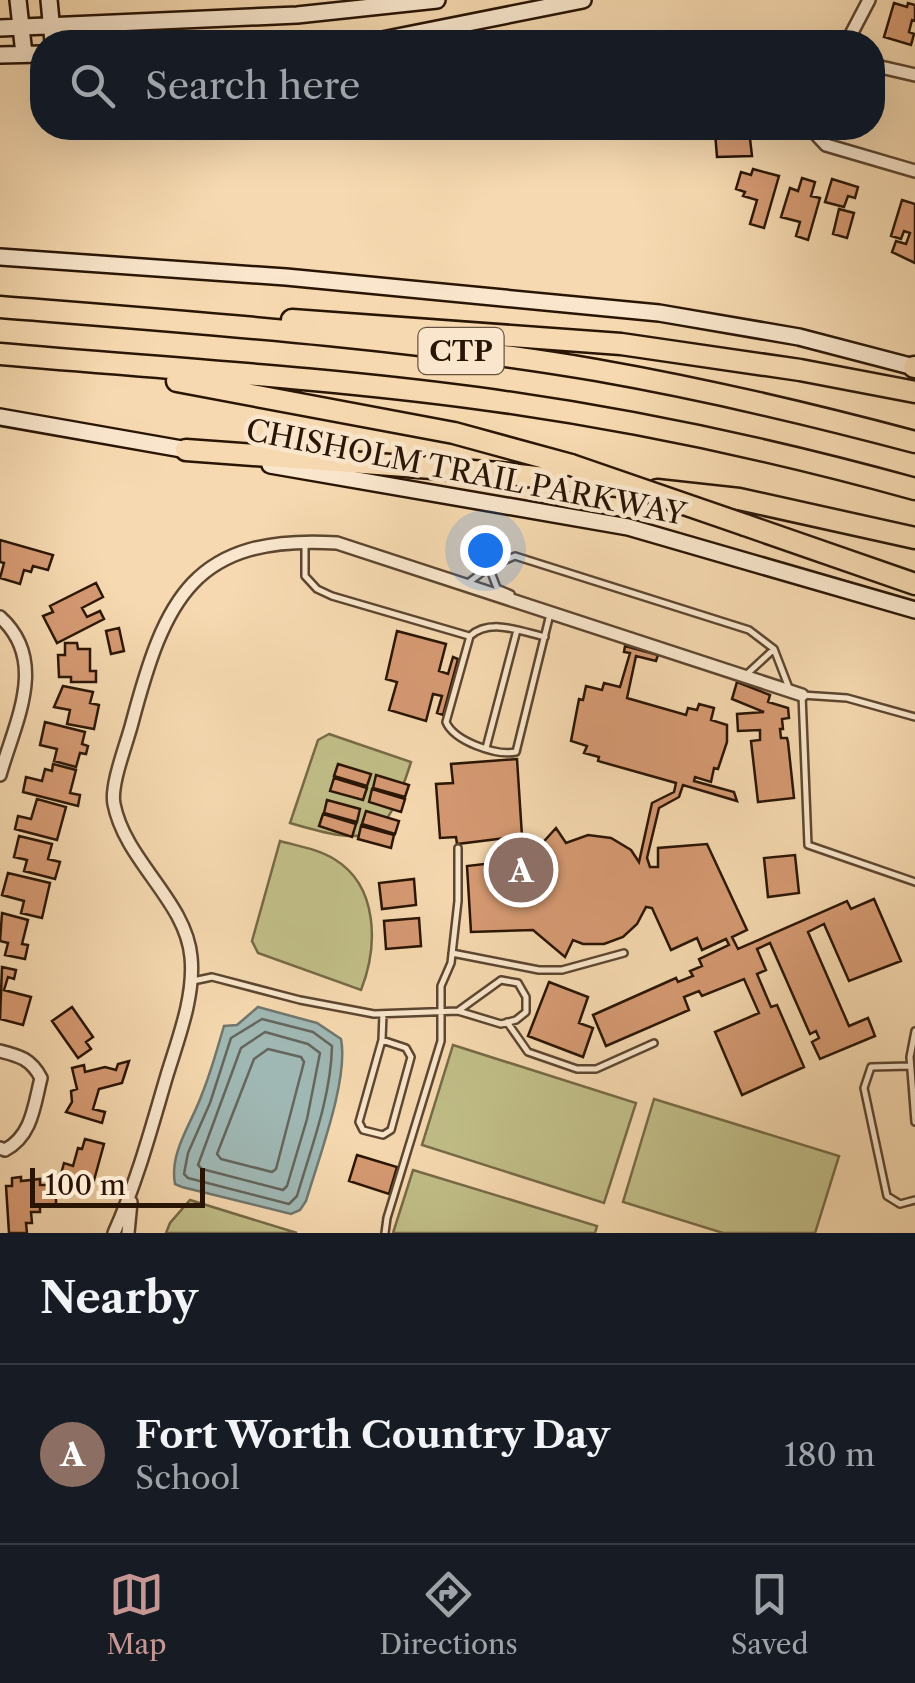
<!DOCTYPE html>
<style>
:root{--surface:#171b24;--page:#242831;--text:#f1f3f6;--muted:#9ea1a6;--line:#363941;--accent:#c59692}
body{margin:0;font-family:"Libre Caslon Text",serif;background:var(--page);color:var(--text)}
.scale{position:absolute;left:30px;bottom:25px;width:175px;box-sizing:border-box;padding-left:10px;border:5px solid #2a1505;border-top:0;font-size:28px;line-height:35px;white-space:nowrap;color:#2a1505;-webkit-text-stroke:8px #f9e6cc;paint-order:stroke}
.you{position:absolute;left:485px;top:550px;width:35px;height:35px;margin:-25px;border:8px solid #fff;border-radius:50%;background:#1a73e8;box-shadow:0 0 0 15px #1a73e833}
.badge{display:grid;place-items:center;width:65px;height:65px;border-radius:50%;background:var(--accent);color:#fff;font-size:32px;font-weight:700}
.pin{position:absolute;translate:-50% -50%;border:5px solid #fff;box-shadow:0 2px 10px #0006}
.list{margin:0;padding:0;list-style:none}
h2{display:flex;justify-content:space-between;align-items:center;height:130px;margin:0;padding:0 40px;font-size:42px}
h2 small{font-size:32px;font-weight:400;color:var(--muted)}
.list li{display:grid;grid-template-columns:65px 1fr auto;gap:30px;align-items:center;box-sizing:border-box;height:180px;padding:0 40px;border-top:2px solid var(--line)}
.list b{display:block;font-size:38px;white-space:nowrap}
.list p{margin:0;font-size:32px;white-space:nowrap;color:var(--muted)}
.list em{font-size:32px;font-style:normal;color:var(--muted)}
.icon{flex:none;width:55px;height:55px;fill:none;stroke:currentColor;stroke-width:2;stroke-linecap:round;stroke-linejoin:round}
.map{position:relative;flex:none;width:915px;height:1233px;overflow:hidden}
.search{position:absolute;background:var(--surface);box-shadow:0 10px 40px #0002;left:30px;right:30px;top:30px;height:110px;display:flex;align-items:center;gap:25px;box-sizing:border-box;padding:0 35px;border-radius:40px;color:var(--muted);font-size:38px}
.sheet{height:310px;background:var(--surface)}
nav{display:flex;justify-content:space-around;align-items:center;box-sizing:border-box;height:140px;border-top:2px solid var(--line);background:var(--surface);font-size:28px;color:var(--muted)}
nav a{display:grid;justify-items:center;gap:5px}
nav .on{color:var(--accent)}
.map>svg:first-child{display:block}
.green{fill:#c1be88;stroke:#766a46;stroke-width:2.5}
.water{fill:#a0b8b4;stroke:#71776e;stroke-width:2.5}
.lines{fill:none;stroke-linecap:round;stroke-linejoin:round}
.shore{stroke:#65665c;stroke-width:2.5}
.building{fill:#d69a73;stroke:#2a1505;stroke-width:2.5}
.lane-casing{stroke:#5d4630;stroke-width:10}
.street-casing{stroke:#5d4630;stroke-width:16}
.secondary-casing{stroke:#2a1505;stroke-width:20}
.highway-casing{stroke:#2a1505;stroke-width:25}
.lane{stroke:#f9e6cc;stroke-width:5}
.street{stroke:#f9e6cc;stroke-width:11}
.secondary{stroke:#f9e6cc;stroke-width:15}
.highway{stroke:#f6d9b0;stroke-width:20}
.highway-bridge-casing{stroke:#2a1505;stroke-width:25;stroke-linecap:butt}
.highway-bridge{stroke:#f6d9b0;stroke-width:20}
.labels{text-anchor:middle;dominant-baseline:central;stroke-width:9;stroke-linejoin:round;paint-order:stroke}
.shield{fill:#f9e6cc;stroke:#685441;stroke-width:2.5}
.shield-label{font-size:28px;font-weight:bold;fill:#2a1505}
.street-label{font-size:30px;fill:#2a1505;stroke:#f9e6cc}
</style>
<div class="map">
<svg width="915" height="1233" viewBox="0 0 915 1233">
<rect width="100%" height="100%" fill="#f6d9b0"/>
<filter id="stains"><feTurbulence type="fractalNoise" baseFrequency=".002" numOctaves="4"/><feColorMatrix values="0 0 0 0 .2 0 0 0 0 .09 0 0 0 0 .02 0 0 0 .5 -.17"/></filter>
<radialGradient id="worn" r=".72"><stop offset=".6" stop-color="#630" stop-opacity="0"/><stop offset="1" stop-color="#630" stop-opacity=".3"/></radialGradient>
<path class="green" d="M329,734L411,762C385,844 371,847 290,823L318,740Z
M280,841C298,846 318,849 334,859C379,886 378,947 361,990L258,953L252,941Z
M453,1045L636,1103L604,1203L422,1145Z
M654,1099L839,1156L815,1233H723L623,1202Z
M413,1170L597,1226L595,1233H393Z
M190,1200L297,1233H166L170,1223Z"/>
<path class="water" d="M258,1007L317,1023L341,1039C349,1079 318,1160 306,1201L300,1210L291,1214L182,1187L175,1184C169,1152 192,1123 202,1094C211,1072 217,1049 224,1026L237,1025Z"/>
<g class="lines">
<path class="shore" d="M262,1019L313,1032L332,1046C331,1097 311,1148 297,1196L289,1204L188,1178L184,1174L188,1153L210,1103L231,1038Z
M265,1032L308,1044L320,1053L307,1119L287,1186L283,1190L202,1169L198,1165L241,1048Z
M268,1049L301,1057L304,1062L276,1169L272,1172L221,1159L217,1154L254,1059Z"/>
</g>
<path class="building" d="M894,3L907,7L908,3L915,5V21L912,20L909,32L914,34L911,45L884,37Z
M728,128L749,130L752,156L717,157L715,132L727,130Z
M753,169L779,176L764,228L750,224L757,200L743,196L745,192L736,189L741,172L751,175Z
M802,178L815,182L811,196L820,198L808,240L796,236L800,222L781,217L790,188L798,191Z
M832,179L858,187L855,198L848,196L844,207L825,202Z
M902,200L915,204V263L892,252L896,241L906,244L910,233L904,231L901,239L891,236Z
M839,209L854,213L847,238L833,234Z
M0,540L53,555L48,570L33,566L31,572L24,570L20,584L0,578L4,563L0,562Z
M96,583L103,597L82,608L87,617L100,611L104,619L57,643L43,616L53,612L50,606Z
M119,628L124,651L111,654L106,631Z
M397,631L446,644L439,671L448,674L453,657L458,659L443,715L437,713L442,696L433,694L426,721L389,710L397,682L386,679Z
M65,643H77L78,649H90V671H96V682H71V677H59L58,655H65Z
M625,646L658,655L656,661L636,656L627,698L686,715L688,708L697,710L699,704L714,708L711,720L727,725V742L718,769L714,768L711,782L695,777L694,781L734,792L737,801L683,785L679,797L659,808L647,858L650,867H658V848L707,844L747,930L732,937L738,949L847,901L851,909L874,899L901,961L849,981L824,924L808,932L849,1026L868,1018L875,1036L820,1059L812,1042L819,1038L816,1031L810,1034L770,943L757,949L766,970L757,974L771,1007L777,1005L804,1067L742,1095L715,1032L759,1013L744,979L702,996L699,991L684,997L689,1010L606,1046L593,1015L676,978L678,982L693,976L690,971L702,966L699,959L729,945L726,939L702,950L697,938L671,950L652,908L646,907L637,924L623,937L604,944H583L573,940L565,957L533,930L471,932L467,866L528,859L556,828L566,843L588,835L611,838L631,850L639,862L652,803L674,792L676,783L598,761L599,757L584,753L587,746L571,741L579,699L583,700L586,686L602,690L604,683L620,687L630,653L624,652Z
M737,682L770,695L768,702L788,708L789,718L782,719L783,729H780L781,738H787L788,742L794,798L758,802L751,741L760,740V730L738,731L737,714L764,712L732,699Z
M63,686L93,692L90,703L99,705L94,729L67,724L70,710L54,707Z
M45,722L85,732L82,744L88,746L86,754L80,753L76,767L54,761L57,749L40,745Z
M517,759L522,836L457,844L456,837L440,838L436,784L453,783L451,764Z
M53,764L76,770L70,793L80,795L78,806L23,792L26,777L42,781L45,769L52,771Z
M338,764L371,774L367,786L334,776Z
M376,775L409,785L405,797L373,788Z
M334,778L367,788L363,800L330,791Z
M372,789L405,799L401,812L369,802Z
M37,799L66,807L57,840L15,829L18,816L31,819Z
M327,800L360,809L357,822L324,813Z
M366,811L399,821L395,834L362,824Z
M323,814L356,824L352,837L319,826Z
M361,826L394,835L391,848L358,839Z
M19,836L52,844L48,859L60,862L55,879L24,871L27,860L14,857Z
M795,855L799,893L768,897L764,858Z
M8,873L50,883L42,918L21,913L24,901L2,895Z
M414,879L416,905L382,909L379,883Z
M2,913L28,920L22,944L28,945L25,959L5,955L8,943L0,941Z
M419,918L421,946L386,949L384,921Z
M2,967L16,970L14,979L8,977L4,990L31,997L23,1025L0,1019Z
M549,982L588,997L579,1023L593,1028L583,1057L528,1036Z
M72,1007L93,1037L86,1042L91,1049L78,1058L52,1021Z
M129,1061L122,1083L99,1089L93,1109L105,1112L102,1123L66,1112L72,1102L71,1091L77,1089L72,1068L84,1065L85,1072L105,1067L116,1070L118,1064Z
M85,1139L104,1144L91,1191L71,1186L74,1178L61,1174L64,1163L73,1166L78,1148L82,1149Z
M357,1155L397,1167L389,1194L349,1181Z
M21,1177V1181L40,1179V1185H48V1192L56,1191V1204L40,1205V1212H31L32,1223H26L27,1233H9L6,1186H12V1178Z"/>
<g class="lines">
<defs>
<path id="lane" d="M305,544V576L317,589L332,596L469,636
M489,567L497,588L511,594
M468,583L489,567L515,556L749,630L774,649L789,688
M545,637C520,631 490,618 470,636L446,722C454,741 496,756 516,752L550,614
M747,674L774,649
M915,717L847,698L802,695L808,845L915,882
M486,748L517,630
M452,953L539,970H562L624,953
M193,981L212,977L300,1000L374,1014L458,1011L501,1024L516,1020L526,1012V997L518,983L501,980L458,1011
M507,1022L528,1052L577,1069H596L654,1043
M915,1031L910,1057L915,1122
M382,1040L406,1048L411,1057L391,1130L383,1135L363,1130L359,1122L382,1040L383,1014
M910,1066L871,1067L864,1088L887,1196L900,1204L915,1200
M385,1233L387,1218L441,1041V986L451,963L458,901V848"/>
<path id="street" d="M847,42L869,0
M872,65L915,75
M810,128L826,145L915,171
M0,617C49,661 15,722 0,775
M0,1051C20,1056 31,1059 41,1078C34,1106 32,1136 5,1150L0,1148
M114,1233C137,1182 151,1129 167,1075C178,1039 195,996 191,957C186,901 125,861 114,804C110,785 127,743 132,723C165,599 193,534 337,543L802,695
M128,1233L131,1202"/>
<path id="secondary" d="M18,0L24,54
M49,0L53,42
M0,28L297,15L437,0
M331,42L382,40L583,0
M0,55L42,54
M0,257L286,277L659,313L799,337L914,367
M0,417L193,451
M270,465L628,527L915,610"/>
<path id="highway" d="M0,307C199,323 400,337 596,370C704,389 810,414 915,442
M292,320L621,344L800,370L915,392
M0,354C159,368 319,377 476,398C625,418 771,449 915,489
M914,367H915
M177,381L454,433L571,465
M186,450L500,473L618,486
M657,490L739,499L915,538
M745,525L915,584"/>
</defs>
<use href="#lane" class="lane-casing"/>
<use href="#street" class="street-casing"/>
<use href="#secondary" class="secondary-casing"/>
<use href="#highway" class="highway-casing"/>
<use href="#lane" class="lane"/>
<use href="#street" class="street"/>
<use href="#secondary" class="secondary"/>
<use href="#highway" class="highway"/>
<defs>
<path id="highway-bridge" d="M571,465L745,525"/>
</defs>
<use href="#highway-bridge" class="highway-bridge-casing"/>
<use href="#highway-bridge" class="highway-bridge"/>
</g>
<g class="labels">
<rect class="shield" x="418.5" y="328" width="85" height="46" rx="8"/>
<g class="shield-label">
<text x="461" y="351">CTP</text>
</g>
<g class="street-label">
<text transform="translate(466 472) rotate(11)">CHISHOLM TRAIL PARKWAY</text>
</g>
</g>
<rect width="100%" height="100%" filter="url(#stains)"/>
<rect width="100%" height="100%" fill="url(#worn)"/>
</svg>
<div class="scale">100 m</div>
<div class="you"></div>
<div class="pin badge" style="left:521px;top:870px;background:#8d6e63">A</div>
<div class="search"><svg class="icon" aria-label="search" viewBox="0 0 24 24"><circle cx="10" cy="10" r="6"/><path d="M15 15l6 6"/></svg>Search here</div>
</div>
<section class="sheet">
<h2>Nearby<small></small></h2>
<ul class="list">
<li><span class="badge" style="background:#8d6e63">A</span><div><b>Fort Worth Country Day</b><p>School</p></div><em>180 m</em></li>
</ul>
</section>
<nav>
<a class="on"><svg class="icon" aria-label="map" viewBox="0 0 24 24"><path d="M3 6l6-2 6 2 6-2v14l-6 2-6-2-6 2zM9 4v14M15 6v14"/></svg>Map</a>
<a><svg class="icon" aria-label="directions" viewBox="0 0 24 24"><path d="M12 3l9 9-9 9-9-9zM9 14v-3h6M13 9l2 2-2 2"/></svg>Directions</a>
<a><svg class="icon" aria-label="saved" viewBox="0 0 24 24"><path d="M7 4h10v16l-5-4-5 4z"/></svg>Saved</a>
</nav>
